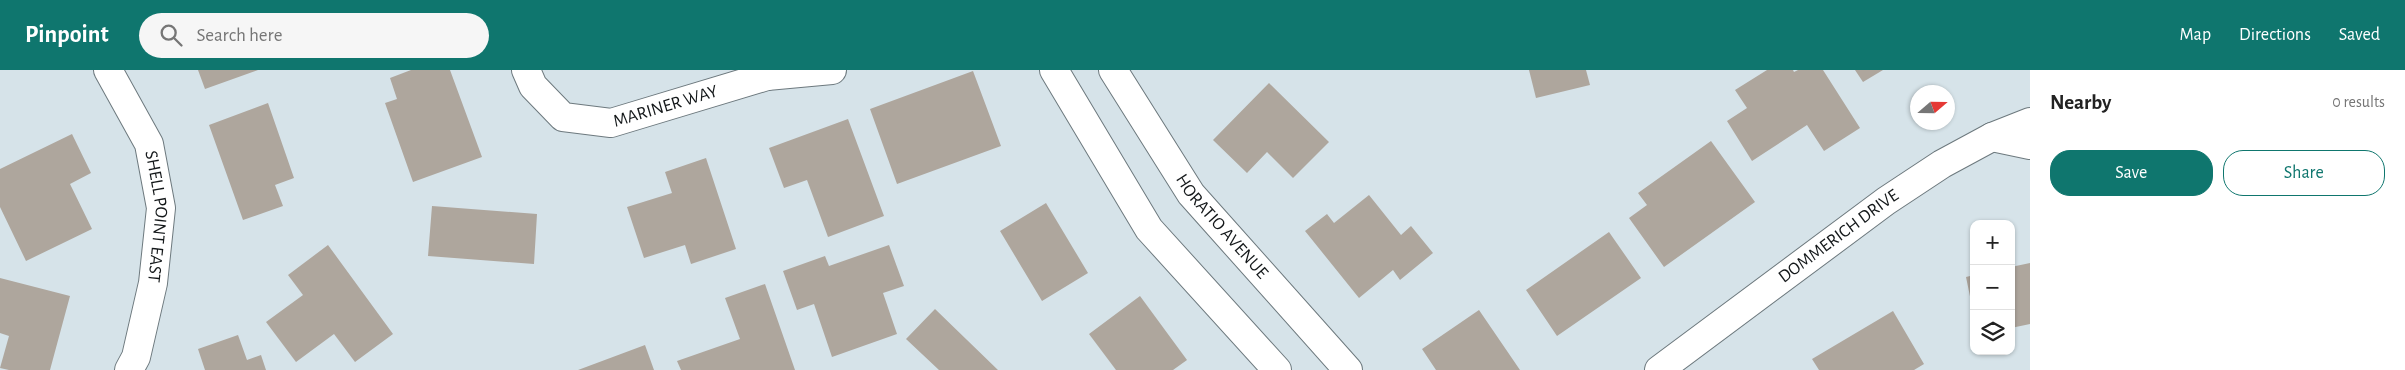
<!DOCTYPE html>
<meta charset="utf-8">
<style>
:root{--surface:#fff;--page:#f6f6f6;--text:#222;--muted:#767676;--line:#e0e0e0;--accent:#0f766e}
body{margin:0;font-family:"Alegreya Sans",sans-serif;background:var(--page);color:var(--text)}
.controls{position:absolute;right:15px;bottom:15px;display:grid;overflow:hidden;border-radius:10px;box-shadow:0 1px 4px #0004}
.controls button{width:45px;height:45px;display:grid;place-items:center;padding:0;border:0;border-bottom:1px solid var(--line);background:var(--surface);color:var(--text);font:25px sans-serif}
.compass{position:absolute;left:1910px;top:15px;width:45px;height:45px;border-radius:50%;background:var(--surface);box-shadow:0 1px 4px #0004;rotate:70deg}
.list{margin:0;padding:0;list-style:none}
h2{display:flex;justify-content:space-between;align-items:center;height:65px;margin:0;padding:0 20px;font-size:21px}
h2 small{font-size:16px;font-weight:400;color:var(--muted)}
.actions{display:flex;gap:10px;padding:15px 20px}
.actions a{flex:1;padding:11px 0;border:1px solid var(--accent);border-radius:20px;text-align:center;font-size:18px;color:var(--accent)}
.actions .main{background:var(--accent);color:#fff}
.icon{flex:none;width:28px;height:28px;fill:none;stroke:currentColor;stroke-width:2;stroke-linecap:round;stroke-linejoin:round}
.map{position:relative;flex:none;width:2030px;height:300px;overflow:hidden}
header{display:flex;align-items:center;gap:30px;box-sizing:border-box;height:70px;padding:0 25px;background:var(--accent);color:#fff}
header strong{font-size:24px}
nav{display:flex;gap:28px;margin-inline-start:auto;font-size:18px}
.search{width:350px;height:45px;background:var(--page);display:flex;align-items:center;gap:12px;box-sizing:border-box;padding:0 18px;border-radius:28px;color:var(--muted);font-size:19px}
main{display:flex}
aside{flex:1;background:var(--surface)}
.map>svg:first-child{display:block}
.building{fill:#aea69d}
.lines{fill:none;stroke-linecap:round;stroke-linejoin:round}
.minor-casing{stroke:#6d797e;stroke-width:30}
.secondary-casing{stroke:#6d797e;stroke-width:30}
.minor{stroke:#fff;stroke-width:28}
.secondary{stroke:#fff;stroke-width:28}
.labels{text-anchor:middle;dominant-baseline:central;stroke-width:4;stroke-linejoin:round;paint-order:stroke}
.street-label{font-size:18px;fill:#131719;stroke:#fff}
</style>
<header>
<strong>Pinpoint</strong>
<div class="search"><svg class="icon" aria-label="search" viewBox="0 0 24 24"><circle cx="10" cy="10" r="6"/><path d="M15 15l6 6"/></svg>Search here</div>
<nav><a>Map</a><a>Directions</a><a>Saved</a></nav>
</header>
<main>
<div class="map">
<svg width="2030" height="300" viewBox="0 0 2030 300">
<rect width="100%" height="100%" fill="#d6e3e9"/>
<path class="building" d="M198,0H258L205,19Z
M411,0H450L482,87L413,112L385,33L397,29L390,8Z
M1529,0H1586L1590,15L1536,28Z
M1767,0H1793L1794,2L1798,0H1823L1860,58L1824,81L1807,55L1752,91L1727,51L1747,38L1735,20Z
M1855,0H1883L1863,12Z
M973,1L1001,76L897,114L870,39Z
M1269,13L1329,72L1293,108L1267,82L1247,103L1213,70Z
M268,33L294,108L275,115L283,136L243,150L209,55Z
M848,49L884,146L828,167L807,110L784,118L769,78Z
M72,64L91,103L70,114L92,159L26,191L0,137V99Z
M1711,71L1755,132L1664,197L1629,148L1647,135L1638,123Z
M706,88L736,179L691,194L685,175L644,188L627,137L672,123L665,102Z
M1369,125L1401,165L1411,156L1433,183L1400,210L1393,200L1359,228L1305,161L1327,144L1334,153Z
M1046,133L1088,203L1042,231L1000,161Z
M432,136L537,144L534,194L428,186Z
M1609,162L1641,208L1557,266L1526,220Z
M328,175L393,264L355,292L334,264L296,292L266,252L303,225L288,205Z
M889,175L904,216L883,223L897,264L832,287L814,234L797,240L783,201L825,186L829,196Z
M2030,193V254L2011,258V197Z
M1974,205V241H1973L1966,207Z
M0,208L70,226L50,300H9L0,298L9,266L0,263Z
M765,214L795,300H681L677,291L740,269L725,228Z
M1140,226L1187,290L1173,300H1116L1089,264Z
M935,239L998,300H939L906,269Z
M1479,240L1520,300H1436L1422,279Z
M1893,241L1924,294L1914,300H1819L1812,289Z
M238,265L247,290L261,285L266,300H205L198,279Z
M645,275L654,300H578Z"/>
<g class="lines">
<defs>
<g id="minor">
<path id="s1" d="M108,0L149,74L161,138L153,213L136,287L129,300"/>
<path id="s2" d="M526,0L533,16L563,47L611,53L767,6L777,0"/>
<path d="M767,6L832,0"/>
<path d="M1992,67L2030,75"/>
<path id="s3" d="M1659,300L1886,131L1942,94L1992,67L2030,52"/>
</g>
<g id="secondary">
<path d="M1054,0L1149,159L1277,300"/>
<path id="s4" d="M1113,0L1191,124L1348,300"/>
</g>
</defs>
<use href="#minor" class="minor-casing"/>
<use href="#secondary" class="secondary-casing"/>
<use href="#minor" class="minor"/>
<use href="#secondary" class="secondary"/>
</g>
<g class="labels">
<g class="street-label">
<text stroke="none"><textPath href="#s2" startOffset="166">MARINER WAY</textPath></text>
<text stroke="none"><textPath href="#s1" startOffset="158">SHELL POINT EAST</textPath></text>
<text stroke="none"><textPath href="#s4" startOffset="191">HORATIO AVENUE</textPath></text>
<text stroke="none"><textPath href="#s3" startOffset="224">DOMMERICH DRIVE</textPath></text>
</g>
</g>
</svg>
<div class="controls">
<button>+</button>
<button>−</button>
<button><svg class="icon" aria-label="layers" viewBox="0 0 24 24"><path d="M12 4l9 5-9 5-9-5zM3 14l9 5 9-5"/></svg></button>
</div>
<svg class="compass" viewBox="-18 -18 36 36"><path d="M0-13l5 13h-10z" fill="#e53935"/><path d="M0 13l5-13h-10z" fill="#767676"/></svg>
</div>
<aside>
<h2>Nearby<small>0 results</small></h2>
<ul class="list">
</ul>
<div class="actions"><a class="main">Save</a><a>Share</a></div>
</aside>
</main>
